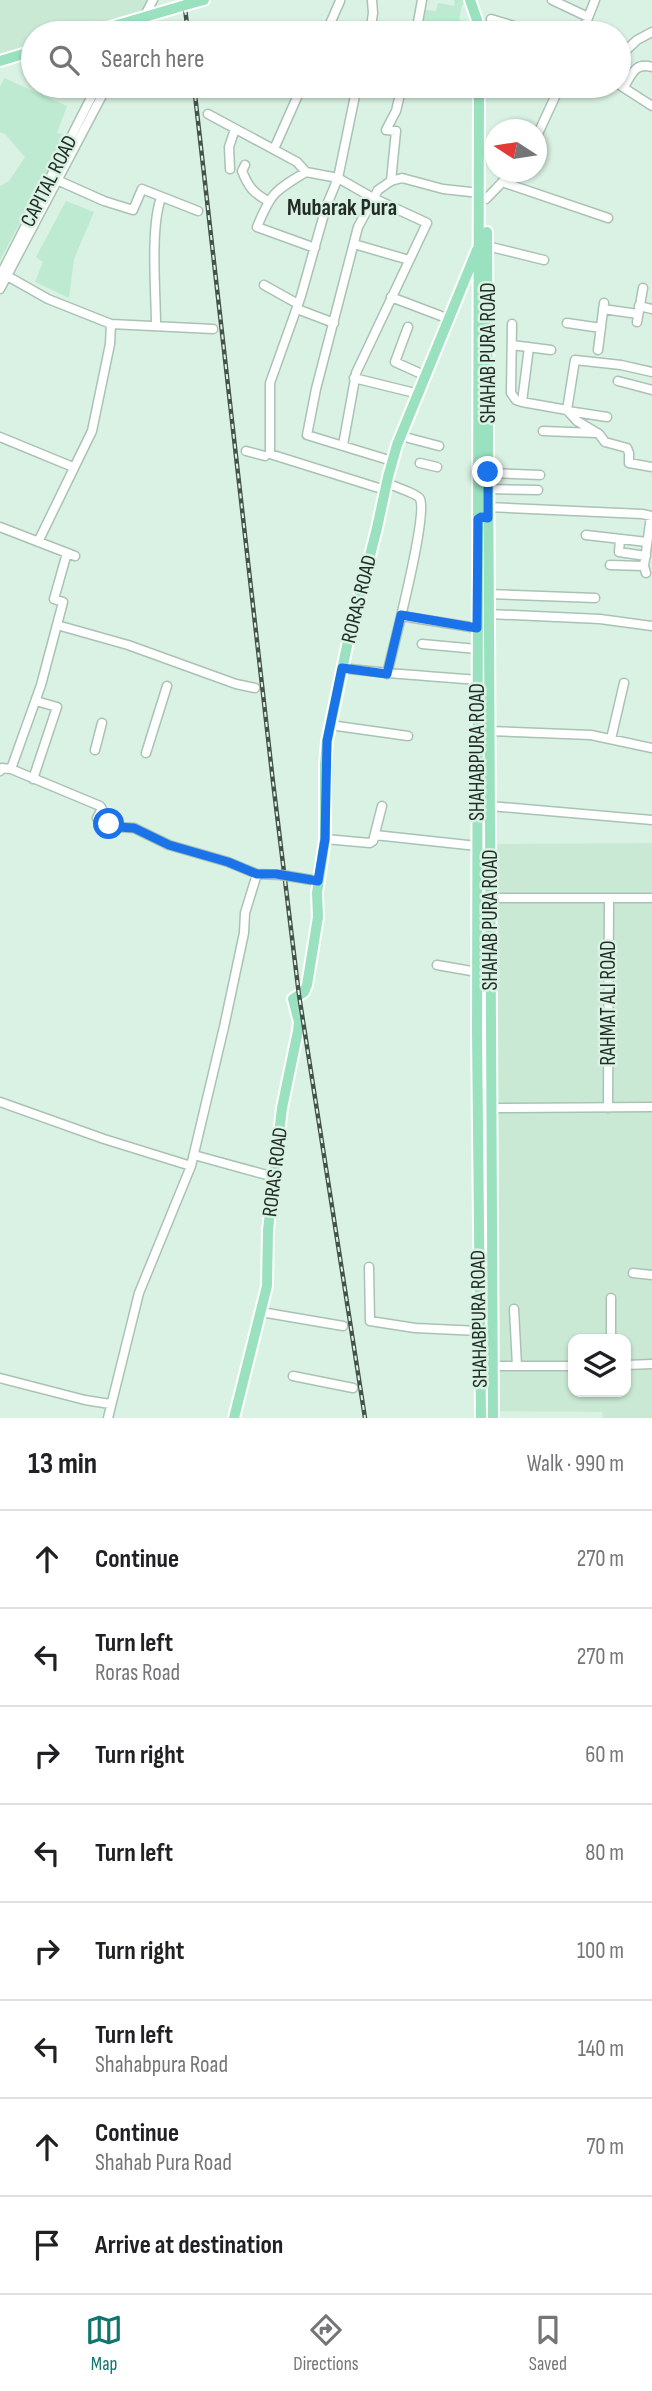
<!DOCTYPE html>
<meta charset="utf-8">
<style>
:root{--surface:#fff;--page:#f6f6f6;--text:#202124;--muted:#757577;--line:#e0e0e0;--accent:#0f766e}
body{margin:0;font-family:"Sofia Sans Condensed",sans-serif;background:var(--page);color:var(--text)}
.controls{position:absolute;right:21px;bottom:21px;display:grid;overflow:hidden;border-radius:14px;box-shadow:0 2px 5px #0004}
.controls button{width:63px;height:63px;display:grid;place-items:center;padding:0;border:0;border-bottom:2px solid var(--line);background:var(--surface);color:var(--text);font:35px sans-serif}
.compass{position:absolute;left:484px;top:119px;width:63px;height:63px;border-radius:50%;background:var(--surface);box-shadow:0 2px 5px #0004;rotate:282deg}
.stop{position:absolute;width:21px;height:21px;margin:-16px;border:5px solid #1a73e8;border-radius:50%;background:#fff}
.stop.end{background:#1a73e8;border-color:#fff;box-shadow:0 2px 7px #0008}
.list{margin:0;padding:0;list-style:none}
h2{display:flex;justify-content:space-between;align-items:center;height:91px;margin:0;padding:0 28px;font-size:30px}
h2 small{font-size:23px;font-weight:400;color:var(--muted)}
.list li{display:grid;grid-template-columns:46px 1fr auto;gap:21px;align-items:center;box-sizing:border-box;height:98px;padding:0 28px;border-top:2px solid var(--line)}
.list b{display:block;font-size:26px;white-space:nowrap}
.list p{margin:0;font-size:23px;white-space:nowrap;color:var(--muted)}
.list em{font-size:23px;font-style:normal;color:var(--muted)}
.icon{flex:none;width:38px;height:38px;fill:none;stroke:currentColor;stroke-width:2;stroke-linecap:round;stroke-linejoin:round}
.map{position:relative;flex:none;width:652px;height:1418px;overflow:hidden}
.search{position:absolute;background:var(--surface);box-shadow:0 2px 5px #0004;left:21px;right:21px;top:21px;height:77px;display:flex;align-items:center;gap:18px;box-sizing:border-box;padding:0 24px;border-radius:38px;color:var(--muted);font-size:26px}
.sheet{height:875px;background:var(--surface)}
nav{display:flex;justify-content:space-around;align-items:center;box-sizing:border-box;height:98px;border-top:2px solid var(--line);background:var(--surface);font-size:19px;color:var(--muted)}
nav a{display:grid;justify-items:center;gap:4px}
nav .on{color:var(--accent)}
.map>svg:first-child{display:block}
.built{fill:#c9e9d5;fill-rule:evenodd}
.green{fill:#bdead0}
.lines{fill:none;stroke-linecap:round;stroke-linejoin:round}
.stream{stroke:#9dcab0;stroke-width:2}
.minor-casing{stroke:#aac2b4;stroke-width:11}
.major-casing{stroke:#fff;stroke-width:14}
.minor{stroke:#fff;stroke-width:8}
.major{stroke:#9ae2bf;stroke-width:10}
.rail-casing{stroke:#45524a;stroke-width:4.5}
.rail{stroke:#d9f2e3;stroke-width:2;stroke-dasharray:5;stroke-linecap:butt}
.minor-bridge-casing{stroke:#aac2b4;stroke-width:11;stroke-linecap:butt}
.major-bridge-casing{stroke:#fff;stroke-width:14;stroke-linecap:butt}
.minor-bridge{stroke:#fff;stroke-width:8}
.major-bridge{stroke:#9ae2bf;stroke-width:10}
.route{stroke:#1a73e8;stroke-width:9}
.labels{text-anchor:middle;dominant-baseline:central;stroke-width:5;stroke-linejoin:round;paint-order:stroke}
.street-label{font-size:21px;fill:#222c26;stroke:#d9f2e3}
.neighbourhood-label{font-size:23px;font-weight:bold;fill:#222c26;stroke:#d9f2e3}
</style>
<div class="map">
<svg width="652" height="1418" viewBox="0 0 652 1418">
<rect width="100%" height="100%" fill="#d9f2e3"/>
<path class="built" d="M0,0H151L145,11L71,33H33V45L0,55Z
M652,843V1418H603L602,1412L493,1411L490,844ZM573,1339H626V1392H573Z"/>
<path class="green" d="M454,0H470L462,5L459,20L478,24V33H443L444,24L419,20L420,9L436,11L438,3L455,6Z
M4,78L67,106L57,133L67,135L0,260V186L9,181L25,157L5,134L0,132V87Z
M66,201L94,212L74,259L69,298L35,282L43,262L36,257Z"/>
<g class="lines">
<path class="stream" d="M139,33H140"/>
<defs>
<path id="minor" d="M552,0L588,17
M144,17L153,0
M491,19L537,33
M128,33L132,21
M326,33L340,1
M370,33L373,13L372,0
M416,33L422,0
M582,33L595,0
M619,57L637,40L652,32
M357,86L338,178L326,207L301,296L270,383V454L385,490
M621,86L652,106
M624,87C632,74 635,62 652,67
M208,114L297,162L306,172
M536,138L560,86
M274,149L302,86
M245,165L242,171C248,186 253,193 268,201
M230,169L229,147L235,129
M57,180L104,201L133,210L142,189L198,211
M391,181L396,131L386,130L396,111L402,86
M502,182L608,218
M486,199L512,172
M354,244L409,260
M487,246L544,260
M315,248L257,227C271,193 274,191 306,172L338,178L373,198L427,223L356,373L343,445
M2,273L48,299L111,324L213,329
M0,276L97,86
M264,285L298,304
M0,289L107,86
M391,297L449,319
M639,306L652,309
M297,309L334,323
M603,309L638,314
M637,322L643,288
M567,323L601,328
M512,324L511,393L516,400L522,402L567,410L577,421L599,434L605,442L627,448L629,453V463L652,467
M156,326C156,293 150,228 161,198
M408,327L395,362L426,376
M512,345L551,350
M598,350L604,303
M354,378L419,394
M618,381L652,390
M522,402L529,347
M567,410L575,360L621,365L652,372
M568,411L607,417
M543,431L596,433
M401,436L439,446
M0,437L73,467
M246,451L265,456
M392,461L307,435L316,389L358,227L378,190L391,181L402,178L443,189L480,193
M420,463L437,467
M488,473L540,475
M387,483C393,486 418,494 420,499C428,516 393,648 387,674
M488,489L538,490
M488,507L642,514L652,516
M0,527L75,556
M586,535L647,542
M620,539L619,552L646,556
M38,542L92,431L110,344L111,324
M610,565L644,566
M646,573L644,566L651,516
M488,594L595,598
M489,614L600,619L652,626
M401,616L477,628
M57,625L128,645L236,684L255,688
M422,644L477,649
M342,668C387,674 432,676 477,680
M330,725L408,736
M489,731L591,735L652,748
M611,739L624,683
M95,750L102,723
M146,753L167,686
M11,769L41,685L62,606L63,602L54,599L67,553
M0,771L2,768L11,769L100,806L102,809L97,818L117,827L134,828L169,845L228,862L257,874L281,875
M33,779L57,707L36,701
M490,806L652,820
M375,835L477,846
M325,839L370,843L373,841L382,806
M288,876L318,881
M490,898H652
M437,965L477,972
M0,1102L104,1139L191,1166
M492,1108L652,1107
M608,1108L609,898
M194,1155L274,1177
M369,1267L370,1321L415,1328L479,1331
M633,1273L652,1275
M611,1298V1339
M514,1309L517,1366
M261,1312L343,1326
M626,1365L652,1364
M493,1366H573
M293,1376L353,1388
M0,1378L85,1400L110,1404
M108,1418L139,1293L191,1166L224,1027L244,933L245,913L257,874"/>
<path id="major" d="M470,0L477,20L479,33
M189,4L204,0
M90,33L182,6
M0,61L33,51
M479,86L477,1033L481,1418
M487,232L493,1418
M234,1418L267,1286L268,1230L282,1108L298,1031L299,1022L293,999L304,992L307,985L318,917L317,893L325,839V765L327,741L347,646L377,528L388,477L397,445L477,250"/>
</defs>
<use href="#minor" class="minor-casing"/>
<use href="#major" class="major-casing"/>
<use href="#minor" class="minor"/>
<use href="#major" class="major"/>
<defs>
<path id="rail" d="M184,0L188,33
M194,86L273,782L299,995L365,1418"/>
</defs>
<use href="#rail" class="rail-casing"/>
<use href="#rail" class="rail"/>
<defs>
<path id="minor-bridge" d="M281,875L288,876"/>
<path id="major-bridge" d="M182,6L189,4"/>
</defs>
<use href="#minor-bridge" class="minor-bridge-casing"/>
<use href="#major-bridge" class="major-bridge-casing"/>
<use href="#minor-bridge" class="minor-bridge"/>
<use href="#major-bridge" class="major-bridge"/>
</g>
<g class="lines">
<path class="route" d="M109,824L117,827L134,828L169,845L228,862L257,874H276L318,881L325,839L327,741L342,668L387,674L401,615L477,628L478,519L481,517L488,518V472"/>
</g>
<g class="labels">
<g class="street-label">
<text transform="translate(49 181) rotate(-63)">CAPITAL ROAD</text>
<text transform="translate(488 353) rotate(-90)">SHAHAB PURA ROAD</text>
<text transform="translate(359 599) rotate(-76)">RORAS ROAD</text>
<text transform="translate(477 752) rotate(-90)">SHAHABPURA ROAD</text>
<text transform="translate(490 920) rotate(-90)">SHAHAB PURA ROAD</text>
<text transform="translate(608 1003) rotate(-90)">RAHMAT ALI ROAD</text>
<text transform="translate(275 1172) rotate(-83)">RORAS ROAD</text>
<text transform="translate(479 1319) rotate(-91)">SHAHABPURA ROAD</text>
</g>
<g class="neighbourhood-label">
<text x="342" y="208">Mubarak Pura</text>
</g>
</g>
</svg>
<div class="controls">
<button><svg class="icon" aria-label="layers" viewBox="0 0 24 24"><path d="M12 4l9 5-9 5-9-5zM3 14l9 5 9-5"/></svg></button>
</div>
<svg class="compass" viewBox="-18 -18 36 36"><path d="M0-13l5 13h-10z" fill="#e53935"/><path d="M0 13l5-13h-10z" fill="#757577"/></svg>
<div class="stop" style="left:109px;top:824px"></div>
<div class="stop end" style="left:488px;top:472px"></div>
<div class="search"><svg class="icon" aria-label="search" viewBox="0 0 24 24"><circle cx="10" cy="10" r="6"/><path d="M15 15l6 6"/></svg>Search here</div>
</div>
<section class="sheet">
<h2>13 min<small>Walk · 990 m</small></h2>
<ul class="list">
<li><svg class="icon" aria-label="ahead" viewBox="0 0 24 24"><path d="M12 20V5M6 11l6-6 6 6"/></svg><div><b>Continue</b></div><em>270 m</em></li>
<li><svg class="icon" aria-label="left" viewBox="0 0 24 24"><path d="M17 20v-9H6M10 6l-5 5 5 5"/></svg><div><b>Turn left</b><p>Roras Road</p></div><em>270 m</em></li>
<li><svg class="icon" aria-label="right" viewBox="0 0 24 24"><path d="M7 20v-9h11M14 6l5 5-5 5"/></svg><div><b>Turn right</b></div><em>60 m</em></li>
<li><svg class="icon" aria-label="left" viewBox="0 0 24 24"><path d="M17 20v-9H6M10 6l-5 5 5 5"/></svg><div><b>Turn left</b></div><em>80 m</em></li>
<li><svg class="icon" aria-label="right" viewBox="0 0 24 24"><path d="M7 20v-9h11M14 6l5 5-5 5"/></svg><div><b>Turn right</b></div><em>100 m</em></li>
<li><svg class="icon" aria-label="left" viewBox="0 0 24 24"><path d="M17 20v-9H6M10 6l-5 5 5 5"/></svg><div><b>Turn left</b><p>Shahabpura Road</p></div><em>140 m</em></li>
<li><svg class="icon" aria-label="ahead" viewBox="0 0 24 24"><path d="M12 20V5M6 11l6-6 6 6"/></svg><div><b>Continue</b><p>Shahab Pura Road</p></div><em>70 m</em></li>
<li><svg class="icon" aria-label="arrive" viewBox="0 0 24 24"><path d="M6 21V4h12l-3 4 3 4H6"/></svg><div><b>Arrive at destination</b></div></li>
</ul>
</section>
<nav>
<a class="on"><svg class="icon" aria-label="map" viewBox="0 0 24 24"><path d="M3 6l6-2 6 2 6-2v14l-6 2-6-2-6 2zM9 4v14M15 6v14"/></svg>Map</a>
<a><svg class="icon" aria-label="directions" viewBox="0 0 24 24"><path d="M12 3l9 9-9 9-9-9zM9 14v-3h6M13 9l2 2-2 2"/></svg>Directions</a>
<a><svg class="icon" aria-label="saved" viewBox="0 0 24 24"><path d="M7 4h10v16l-5-4-5 4z"/></svg>Saved</a>
</nav>
